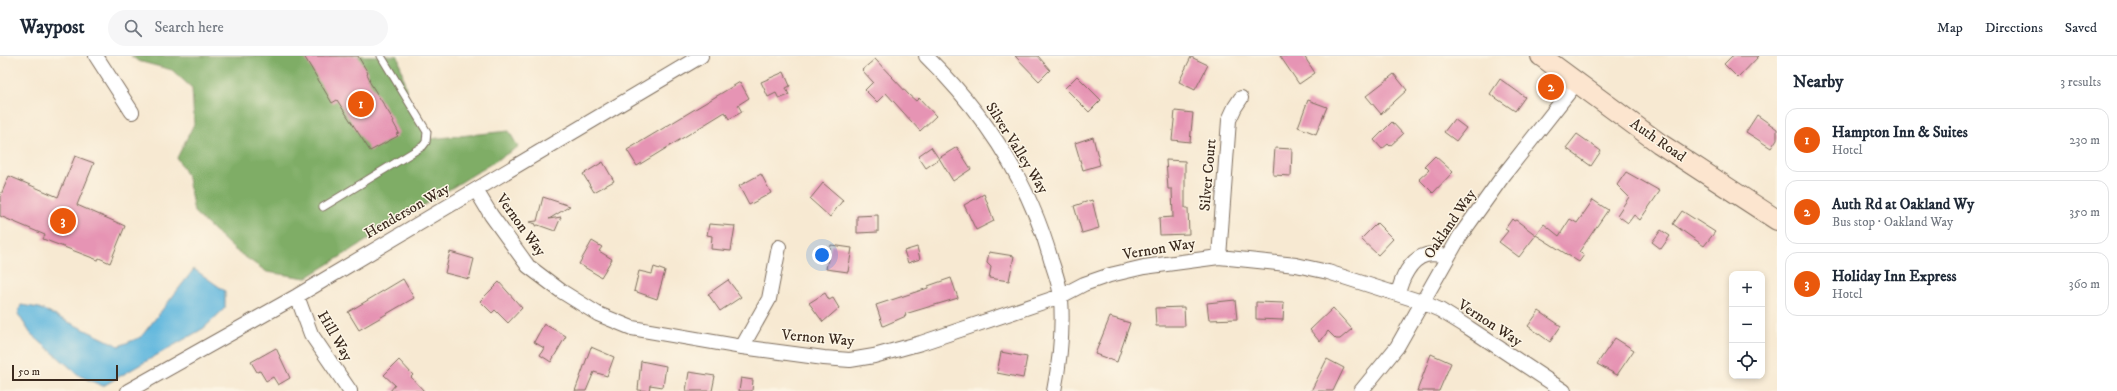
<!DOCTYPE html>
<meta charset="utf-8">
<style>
:root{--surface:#fff;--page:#f6f6f7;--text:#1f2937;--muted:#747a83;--line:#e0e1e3;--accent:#ea580c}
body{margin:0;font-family:"IM FELL DW Pica",serif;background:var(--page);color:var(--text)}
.controls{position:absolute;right:12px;bottom:12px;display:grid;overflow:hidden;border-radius:8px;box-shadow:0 2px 6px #0003}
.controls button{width:36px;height:36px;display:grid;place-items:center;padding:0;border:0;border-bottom:1px solid var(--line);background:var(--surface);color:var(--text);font:20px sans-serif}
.scale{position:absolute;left:12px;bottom:10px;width:106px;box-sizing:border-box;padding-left:4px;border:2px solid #3b2a1e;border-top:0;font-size:11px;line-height:14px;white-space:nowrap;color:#3b2a1e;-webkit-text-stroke:3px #fcf5e5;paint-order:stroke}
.you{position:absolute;left:822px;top:199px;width:14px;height:14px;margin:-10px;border:3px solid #fff;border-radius:50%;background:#1a73e8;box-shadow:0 0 0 6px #1a73e833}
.badge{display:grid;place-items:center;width:26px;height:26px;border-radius:50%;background:var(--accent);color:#fff;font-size:13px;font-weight:700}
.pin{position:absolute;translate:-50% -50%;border:2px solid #fff;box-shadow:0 1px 4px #0006}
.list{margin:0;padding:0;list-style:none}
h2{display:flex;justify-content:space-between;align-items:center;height:52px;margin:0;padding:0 16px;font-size:17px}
h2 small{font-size:13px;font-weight:400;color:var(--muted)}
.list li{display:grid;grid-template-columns:26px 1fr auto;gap:12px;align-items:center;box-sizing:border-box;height:64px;margin:0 8px 8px;padding:0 8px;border:1px solid var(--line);border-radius:12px}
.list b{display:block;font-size:15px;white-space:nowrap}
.list p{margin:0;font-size:13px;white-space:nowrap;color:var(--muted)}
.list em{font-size:13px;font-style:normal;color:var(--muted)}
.icon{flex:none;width:22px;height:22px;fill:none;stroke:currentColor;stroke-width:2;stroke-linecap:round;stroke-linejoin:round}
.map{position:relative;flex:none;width:1777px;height:335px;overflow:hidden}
header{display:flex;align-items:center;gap:24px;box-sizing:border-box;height:56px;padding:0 20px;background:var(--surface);border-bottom:1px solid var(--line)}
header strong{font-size:19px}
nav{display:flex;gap:22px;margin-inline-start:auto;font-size:14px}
.search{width:280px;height:36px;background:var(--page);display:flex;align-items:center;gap:10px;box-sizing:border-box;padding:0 14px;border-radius:22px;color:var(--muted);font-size:15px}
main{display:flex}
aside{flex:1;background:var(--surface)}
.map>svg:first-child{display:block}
.forest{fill:#7fad66;stroke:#5d6c42}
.water{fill:#61b7de;stroke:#4e707e}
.building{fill:#e694b4}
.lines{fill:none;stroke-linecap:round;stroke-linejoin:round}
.service-casing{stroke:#7d6d5d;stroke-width:9}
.minor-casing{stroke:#7d6d5d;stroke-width:16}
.secondary-casing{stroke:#7d6d5d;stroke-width:22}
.service{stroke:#fff;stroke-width:7}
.minor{stroke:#fff;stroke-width:14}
.secondary{stroke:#fce5cf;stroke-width:20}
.labels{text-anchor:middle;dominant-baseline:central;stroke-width:3;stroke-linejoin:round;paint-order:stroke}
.street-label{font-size:15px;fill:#3b2a1e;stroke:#fcf5e5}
</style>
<header>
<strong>Waypost</strong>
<div class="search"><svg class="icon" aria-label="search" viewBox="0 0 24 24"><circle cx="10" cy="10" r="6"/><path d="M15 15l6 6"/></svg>Search here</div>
<nav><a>Map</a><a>Directions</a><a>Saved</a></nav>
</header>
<main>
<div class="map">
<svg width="1777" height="335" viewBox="0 0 1777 335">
<rect width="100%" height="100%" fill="#fcf5e5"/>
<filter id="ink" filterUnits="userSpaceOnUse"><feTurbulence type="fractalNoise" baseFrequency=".025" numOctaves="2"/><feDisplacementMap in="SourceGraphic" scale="8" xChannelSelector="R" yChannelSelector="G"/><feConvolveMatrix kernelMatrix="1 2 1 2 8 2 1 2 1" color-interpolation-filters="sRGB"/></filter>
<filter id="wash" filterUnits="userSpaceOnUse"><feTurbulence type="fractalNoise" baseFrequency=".012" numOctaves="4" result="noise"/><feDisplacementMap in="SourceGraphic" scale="16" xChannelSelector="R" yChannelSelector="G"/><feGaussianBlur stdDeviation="0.9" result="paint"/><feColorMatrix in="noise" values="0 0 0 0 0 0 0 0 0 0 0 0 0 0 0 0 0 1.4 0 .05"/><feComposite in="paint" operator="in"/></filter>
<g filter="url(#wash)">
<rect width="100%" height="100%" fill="#f7e9d2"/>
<path class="forest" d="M131,0H398L412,57L429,83L509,75L518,91L306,222L267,216L235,194L194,156L188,122L177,102L194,68L192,32L172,14L138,5Z"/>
<path class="water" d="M194,213L225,235V252L204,272L103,330L80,320L31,278L18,258L21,249L39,252L119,290L141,281Z"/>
<g id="blocks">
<path class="building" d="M304,0H358L368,17L367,18L370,24L369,25L394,65L393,66L399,77L396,78L398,80L370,95L337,44L332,47Z
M1015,0H1038L1050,14L1039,25Z
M1280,0H1304L1315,17L1299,28Z
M1732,0H1759L1738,22L1724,8Z
M1191,1L1208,9L1195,34L1179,26Z
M875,3L909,39L916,45L919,42L936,60L920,75L886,37L877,46L865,34L873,26L862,14Z
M784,16L790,30L786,32L789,39L779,43L776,37L768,41L761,26Z
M1394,18L1407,34L1381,58L1366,40Z
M1077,20L1101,44L1089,56L1065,32Z
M1500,23L1525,41L1515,55L1490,38Z
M740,26L749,42L738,49L742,56L729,63L725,56L637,110L627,94Z
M1308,44L1327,51L1316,78L1298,71Z
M1175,55L1193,57L1190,86L1172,84Z
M1757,59L1777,73V83L1771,92L1746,76Z
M1454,63L1466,72L1456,85L1444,76Z
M1392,66L1403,78L1390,90L1388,88L1382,93L1374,84Z
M1577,78L1601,95L1591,110L1566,92Z
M1093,81L1100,109L1083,114L1075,87Z
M931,91L939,103L926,112L918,100Z
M957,91L971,113L953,125L939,102Z
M1275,92L1292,93L1291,120L1273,119Z
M75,100L94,107L77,149L125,170L110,207L99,202L98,204L43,183L45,179L0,160V141L9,120L58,141Z
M1435,100L1453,116L1433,137L1419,123L1429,114L1425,110Z
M1166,104L1185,105V152H1188L1189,178L1160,179L1159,162L1173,161L1172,133H1168Z
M603,106L614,125L594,136L583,118Z
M1626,116L1660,135L1640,164L1634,159L1628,167L1617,159L1629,141L1617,129Z
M761,118L771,137L749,149L739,130Z
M823,127L843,144L830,161L810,143Z
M984,138L994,165L976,174L964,149Z
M543,141L570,150L549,163L561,161L555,175L538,169L535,170L536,168L529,166L537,165Z
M1092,144L1099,172L1082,177L1074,150Z
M1593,144L1608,154L1579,196L1584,199L1579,206L1536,179L1544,168L1559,180L1570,163L1577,167Z
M1682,155L1715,176L1704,190L1673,168Z
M878,159V176L857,177V160Z
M1512,163L1514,165L1516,164L1536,179L1519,201L1499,186L1508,175L1505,173Z
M1377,167L1393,183L1378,199L1361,183Z
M709,168L735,170L731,195L711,193L712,180L707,179Z
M1661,174L1670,180L1661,193L1652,186Z
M592,185L602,191L599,195L612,203L601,221L579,208Z
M831,189L852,192L848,216L826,213Z
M917,191L920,203L908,207L904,195Z
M450,196L474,203L469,223L445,217Z
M989,196L1014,200L1009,225L989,222L991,211L987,207Z
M654,211L665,215L657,243L634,235L639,215L652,218Z
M951,222L958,242L905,258L906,260L883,270L876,249L928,232V230Z
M403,223L414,242L359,274L348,256Z
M728,224L741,241L720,255L708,238Z
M499,226L522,252L508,267L495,254L492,257L480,245Z
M825,237L829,244L833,242L839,252L823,266L809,247Z
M1235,244L1237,263L1209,264L1207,247Z
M1256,246L1284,247L1283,264L1256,263Z
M1184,251L1185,270H1156L1155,252Z
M1333,252L1352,273L1340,283H1336L1328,275L1320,286L1310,274Z
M1539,255L1561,270L1550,286L1528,270Z
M1110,261L1130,267L1117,306L1095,298Z
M544,268L566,280L551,306L540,299L544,292L534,286Z
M1615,282L1634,294L1617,319L1597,308Z
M591,291L614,301L607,320L594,316L586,335H575Z
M276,292L290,322L278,329L273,321L266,325L260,315L257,316L251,306Z
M1001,296L1027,301L1023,322L997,317Z
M1431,298L1451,307L1439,335H1417Z
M1327,303L1344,312L1333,335H1311Z
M399,304L413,319L411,321L424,335H390L395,329L384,319Z
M641,305L666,310L663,331L650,329L649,335L638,334Z
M689,316L715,320L712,335H686Z
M741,322L753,324L752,335H739Z"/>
</g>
</g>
<g filter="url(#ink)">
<use href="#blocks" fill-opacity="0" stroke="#7d6d5d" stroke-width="1"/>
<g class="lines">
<defs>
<path id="service" d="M323,151L423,90L426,86L427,76L381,0"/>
<path id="minor" d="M96,0L132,56
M926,0C984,57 1029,125 1051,204C1055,216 1060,229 1061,242C1063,272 1060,305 1054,335
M476,134L491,159L528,210L561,235L598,258L632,272L742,291L769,243L779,191
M1219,201L1229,64L1235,51L1241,42
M1398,238C1401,224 1410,203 1426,199C1433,197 1441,199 1448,200
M297,240L311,278L350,335
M742,291L824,302L850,304L874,300L921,287L1061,240L1084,228L1110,219L1144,211L1219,201L1296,209L1328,216L1422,246L1440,254L1469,272L1564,335
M128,335L297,240L701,0
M1361,335L1397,291L1460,180L1503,120L1577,26"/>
<path id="secondary" d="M1541,0L1659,87L1777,164"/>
</defs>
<use href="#service" class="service-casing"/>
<use href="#minor" class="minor-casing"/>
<use href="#secondary" class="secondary-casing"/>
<use href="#service" class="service"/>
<use href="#minor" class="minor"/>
<use href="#secondary" class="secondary"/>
</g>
</g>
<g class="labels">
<g class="street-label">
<text transform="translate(1658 84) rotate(35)">Auth Road</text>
<text transform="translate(1017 92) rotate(58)">Silver Valley Way</text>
<text transform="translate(1208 119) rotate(-85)">Silver Court</text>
<text transform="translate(407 155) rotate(-30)">Henderson Way</text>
<text transform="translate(1450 168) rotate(-56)">Oakland Way</text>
<text transform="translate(521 169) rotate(54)">Vernon Way</text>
<text transform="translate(1159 193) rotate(-9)">Vernon Way</text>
<text transform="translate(1490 267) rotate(33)">Vernon Way</text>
<text transform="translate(335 280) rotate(60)">Hill Way</text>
<text transform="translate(818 282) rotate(5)">Vernon Way</text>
</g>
</g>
</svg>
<div class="controls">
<button>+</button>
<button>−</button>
<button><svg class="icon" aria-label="locate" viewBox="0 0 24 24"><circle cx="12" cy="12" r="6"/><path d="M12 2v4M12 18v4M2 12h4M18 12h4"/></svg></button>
</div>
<div class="scale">50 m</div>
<div class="you"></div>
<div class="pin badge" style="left:361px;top:48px">1</div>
<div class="pin badge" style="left:1551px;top:31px">2</div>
<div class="pin badge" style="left:63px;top:165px">3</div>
</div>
<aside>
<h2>Nearby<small>3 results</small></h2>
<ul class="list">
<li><span class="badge">1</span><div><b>Hampton Inn &amp; Suites</b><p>Hotel</p></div><em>230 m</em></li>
<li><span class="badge">2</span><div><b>Auth Rd at Oakland Wy</b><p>Bus stop · Oakland Way</p></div><em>350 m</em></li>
<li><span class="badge">3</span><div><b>Holiday Inn Express</b><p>Hotel</p></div><em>360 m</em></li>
</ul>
</aside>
</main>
